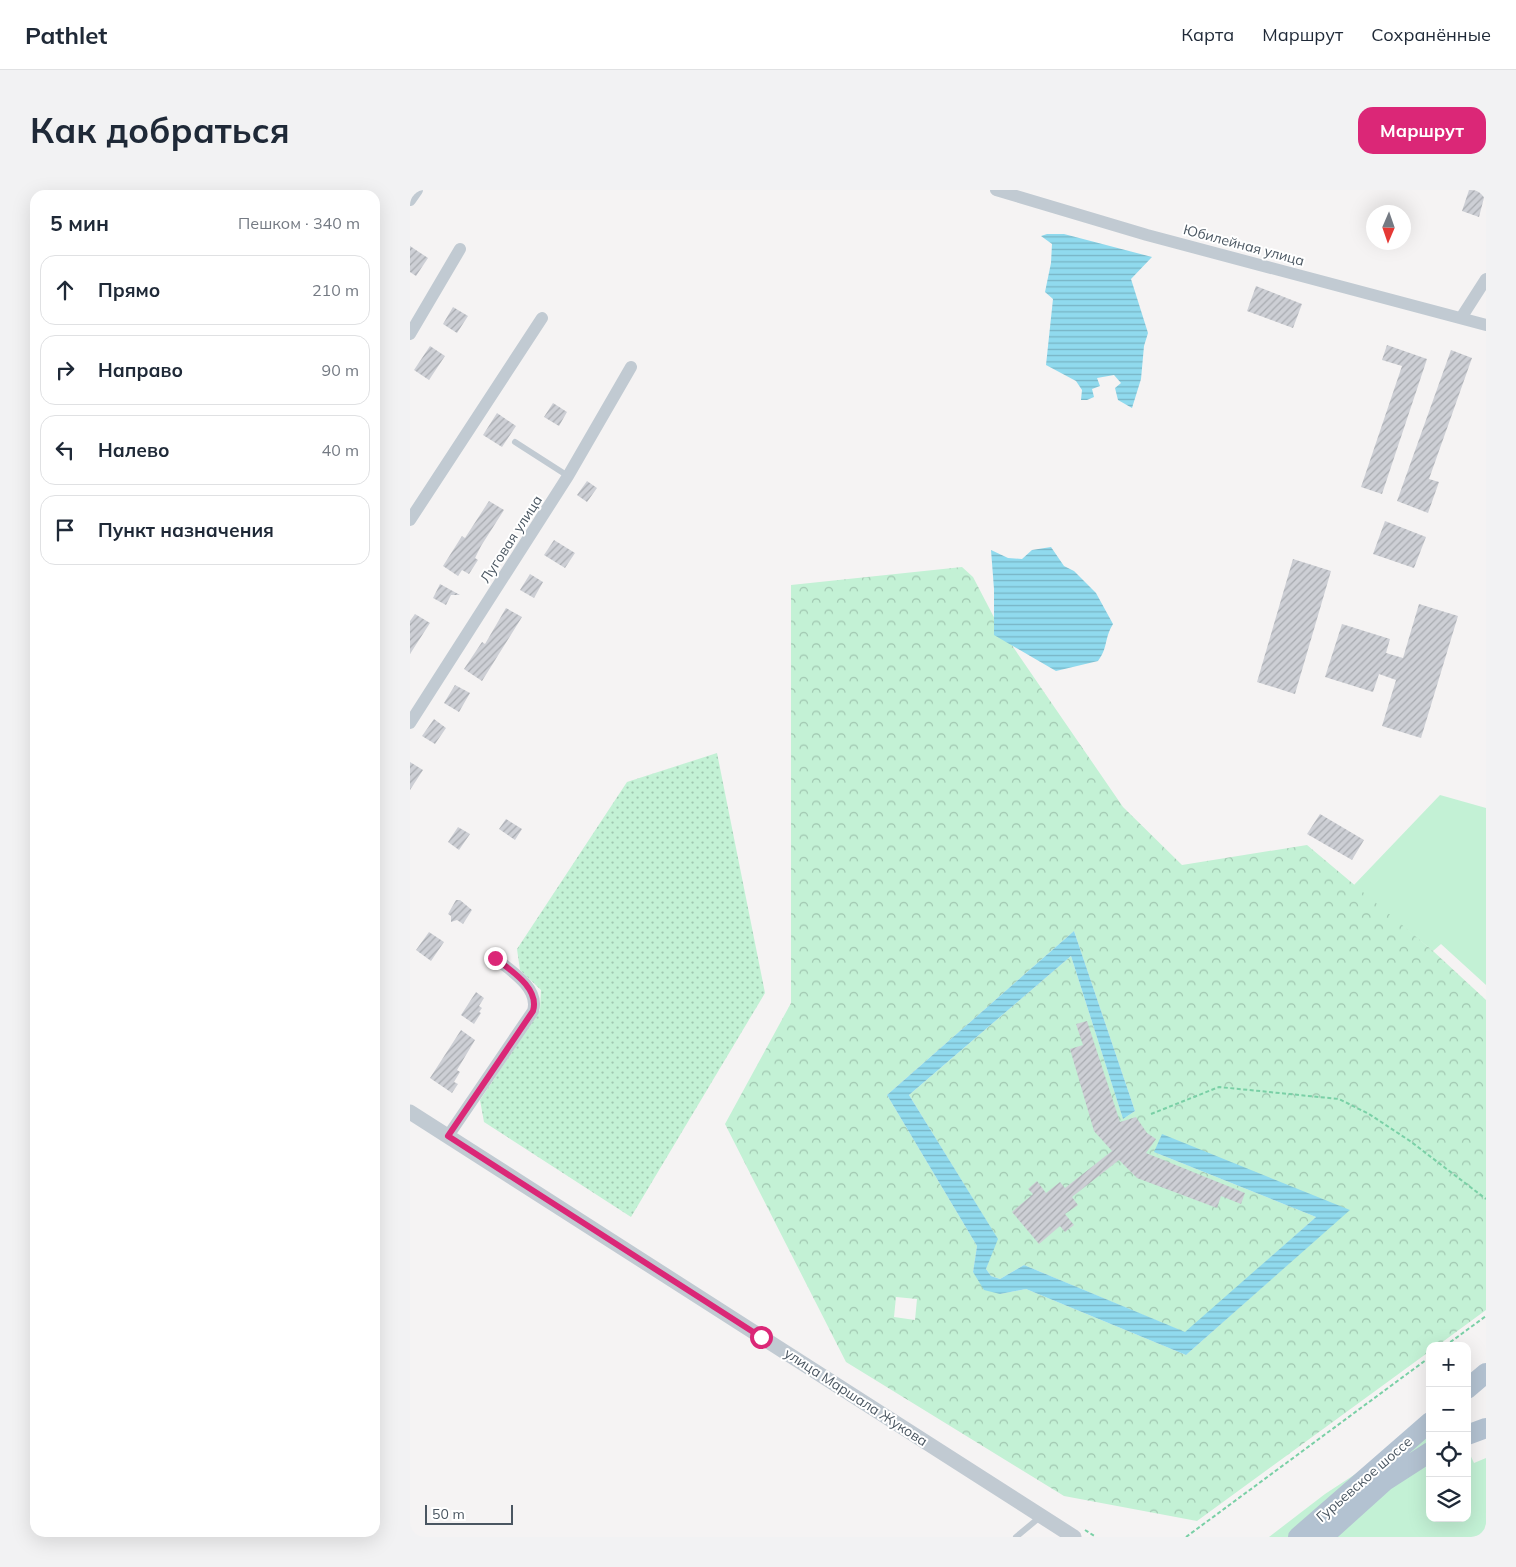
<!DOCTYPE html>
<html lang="ru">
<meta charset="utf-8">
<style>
:root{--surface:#fff;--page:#f2f2f3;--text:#1f2937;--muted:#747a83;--line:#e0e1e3;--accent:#db2777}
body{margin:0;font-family:Mulish,sans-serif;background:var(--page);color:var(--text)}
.controls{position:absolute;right:15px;bottom:15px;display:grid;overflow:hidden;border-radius:10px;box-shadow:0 5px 20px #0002}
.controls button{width:45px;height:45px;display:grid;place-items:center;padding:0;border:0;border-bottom:1px solid var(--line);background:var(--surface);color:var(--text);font:25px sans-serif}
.compass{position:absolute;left:956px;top:15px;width:45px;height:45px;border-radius:50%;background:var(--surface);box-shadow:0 5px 20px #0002;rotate:182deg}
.scale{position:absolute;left:15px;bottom:12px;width:88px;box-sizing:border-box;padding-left:5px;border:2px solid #4a5661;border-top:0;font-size:14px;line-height:18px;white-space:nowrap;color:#4a5661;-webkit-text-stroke:4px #fff;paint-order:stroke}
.stop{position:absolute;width:15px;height:15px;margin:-11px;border:4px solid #db2777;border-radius:50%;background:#fff}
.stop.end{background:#db2777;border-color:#fff;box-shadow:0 1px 5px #0008}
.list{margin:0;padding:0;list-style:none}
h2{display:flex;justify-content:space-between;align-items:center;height:65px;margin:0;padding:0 20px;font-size:21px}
h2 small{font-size:16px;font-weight:400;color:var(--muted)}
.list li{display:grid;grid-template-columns:32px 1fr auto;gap:15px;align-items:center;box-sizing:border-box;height:70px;margin:0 10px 10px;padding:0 10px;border:1px solid var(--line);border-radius:15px}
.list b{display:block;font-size:19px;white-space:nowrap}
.list em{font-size:16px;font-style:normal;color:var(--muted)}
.icon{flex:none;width:28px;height:28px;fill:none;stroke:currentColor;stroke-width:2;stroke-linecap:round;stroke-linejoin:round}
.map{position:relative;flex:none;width:1076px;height:1347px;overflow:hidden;border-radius:15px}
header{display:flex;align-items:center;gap:30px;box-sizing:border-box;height:70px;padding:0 25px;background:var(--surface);border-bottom:1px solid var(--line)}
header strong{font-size:24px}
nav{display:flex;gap:28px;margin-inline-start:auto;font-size:18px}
.intro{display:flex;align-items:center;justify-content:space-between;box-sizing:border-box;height:120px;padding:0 30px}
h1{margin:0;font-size:35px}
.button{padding:12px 22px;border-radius:15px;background:var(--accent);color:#fff;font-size:18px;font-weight:700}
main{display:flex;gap:30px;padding:0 30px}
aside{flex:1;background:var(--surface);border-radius:15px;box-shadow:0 5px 20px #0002}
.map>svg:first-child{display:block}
.grass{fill:#c3f1d5}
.forest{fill:url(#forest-crowns);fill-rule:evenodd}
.garden{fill:url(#garden-dots)}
.water{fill:url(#water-rules)}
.building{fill:url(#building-hatch)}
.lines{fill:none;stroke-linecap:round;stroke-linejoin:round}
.path{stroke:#7ad0a6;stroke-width:2;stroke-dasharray:4 2.5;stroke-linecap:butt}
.service{stroke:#c1cad2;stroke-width:6}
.minor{stroke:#c1cad2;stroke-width:12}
.tertiary{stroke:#c1cad2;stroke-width:15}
.primary{stroke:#b3c2d1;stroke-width:20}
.route{stroke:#db2777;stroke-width:6}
.labels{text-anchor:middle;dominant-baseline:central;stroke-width:4;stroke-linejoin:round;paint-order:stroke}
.street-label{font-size:14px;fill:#4a5661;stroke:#fff}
</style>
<header>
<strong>Pathlet</strong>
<nav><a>Карта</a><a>Маршрут</a><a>Сохранённые</a></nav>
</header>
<div class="intro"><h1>Как добраться</h1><a class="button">Маршрут</a></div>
<main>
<aside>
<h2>5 мин<small>Пешком · 340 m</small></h2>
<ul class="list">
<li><svg class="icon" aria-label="ahead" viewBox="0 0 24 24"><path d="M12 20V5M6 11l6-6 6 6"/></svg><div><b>Прямо</b></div><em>210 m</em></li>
<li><svg class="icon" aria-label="right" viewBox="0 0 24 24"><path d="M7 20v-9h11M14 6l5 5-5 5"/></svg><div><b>Направо</b></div><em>90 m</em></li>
<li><svg class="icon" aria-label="left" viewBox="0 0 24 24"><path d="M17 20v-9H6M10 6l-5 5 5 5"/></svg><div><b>Налево</b></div><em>40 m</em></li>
<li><svg class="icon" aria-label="arrive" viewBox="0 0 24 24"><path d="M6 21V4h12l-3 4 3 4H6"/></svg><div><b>Пункт назначения</b></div></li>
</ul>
</aside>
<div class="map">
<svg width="1076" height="1347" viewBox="0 0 1076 1347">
<defs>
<pattern id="forest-crowns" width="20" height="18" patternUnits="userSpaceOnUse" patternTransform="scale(1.25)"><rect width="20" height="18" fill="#c3f1d5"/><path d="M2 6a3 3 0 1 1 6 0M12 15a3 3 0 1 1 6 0" fill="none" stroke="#a0c6b0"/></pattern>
<pattern id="garden-dots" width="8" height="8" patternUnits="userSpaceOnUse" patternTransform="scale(1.25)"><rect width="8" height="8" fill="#c3f1d5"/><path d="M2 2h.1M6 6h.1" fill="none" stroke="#a0c6b0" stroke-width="1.8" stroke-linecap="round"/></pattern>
<pattern id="water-rules" width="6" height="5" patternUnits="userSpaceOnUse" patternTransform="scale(1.25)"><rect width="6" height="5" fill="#90daee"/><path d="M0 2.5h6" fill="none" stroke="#78b4c4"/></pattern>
<pattern id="building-hatch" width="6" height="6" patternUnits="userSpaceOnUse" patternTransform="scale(1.25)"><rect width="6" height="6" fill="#cdcfd5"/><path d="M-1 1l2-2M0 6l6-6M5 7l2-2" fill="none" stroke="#a8abb0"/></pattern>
</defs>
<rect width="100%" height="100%" fill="#f5f3f3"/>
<path class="grass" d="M1030,605L1076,618V795L1031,754L1023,761L943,696Z
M1020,1240V1328H1057V1258L1064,1273L1076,1268V1347H859L915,1304L1008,1243Z"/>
<path class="forest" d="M552,377L563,387L588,435L713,617L772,675L897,655L1023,761L1076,810V1120L1027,1156H1020V1161L787,1331L654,1306L436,1172L315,934L381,813V395ZM664,741L725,921L713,929L661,766L499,905L587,1048L576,1079L581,1086L590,1089L614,1075L776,1143L906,1027L744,962L939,1020L776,1165L616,1099L590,1104L563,1082L567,1056L477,905ZM486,1107L507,1109L505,1130L484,1127Z"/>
<path class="garden" d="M307,563L355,803L221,1027L74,932L70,910L130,820L131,800L110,780L107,759L217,592Z"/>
<path class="water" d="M637,44H654L742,67L721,89L738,143L734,156L731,189L722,218L708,210L705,198L711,193L704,185L687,188L690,196L682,199L684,207L677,210H671L672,200L666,191L636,175L643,109L635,102L641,73L642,54L631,46Z
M641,357L654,376L664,381L686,403L703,434C694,449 698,458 688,471L646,481L584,445V399L581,360L598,368L612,369L622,360Z
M664,741L725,921L713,929L661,766L499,905L588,1049L576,1079L581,1086L590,1089L614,1075L775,1142L906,1027L744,962L752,944L940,1020L776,1165L616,1099L590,1104L574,1100L563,1082L567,1056L477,905Z"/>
<path class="building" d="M1059,0H1076L1069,27L1052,21Z
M0,56L18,68L6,86L0,82Z
M846,96L892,114L883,138L837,121Z
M43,117L58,126L47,143L33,134Z
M977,155L1017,169L972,304L951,297L992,176L972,170Z
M20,156L35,166L19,190L4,180Z
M1041,160L1062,168L1019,289L1029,292L1018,323L987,311Z
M143,213L157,222L149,236L134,227Z
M87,223L106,236L92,257L73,245Z
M177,291L187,298L177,312L167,305Z
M79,311L94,320L71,356L65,368L68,370L59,384L52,380L48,386L33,376L52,346L55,348Z
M975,331L1016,347L1004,378L963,364Z
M144,350L165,363L155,378L134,365Z
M883,369L921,381L885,504L847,492Z
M120,384L133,392L124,408L110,400Z
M30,394L50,405H41L36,415L23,408Z
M1009,414L1048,426L1011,548L972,536L986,490L969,484L963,502L915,487L932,434L980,449L976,463L993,468Z
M96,418L112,427L72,491L54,479L72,452L75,454Z
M5,424L20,433L0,464V431Z
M45,495L60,503L49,522L34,513Z
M24,529L36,538L25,554L12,546Z
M0,572L13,580L0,600Z
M910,624L954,650L942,670L897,644Z
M96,629L112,639L105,650L89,639Z
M48,637L60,644L49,660L38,652Z
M46,710H50L62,720L53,734L47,730L41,732V726L38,724Z
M19,742L34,752L21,771L6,760Z
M66,802L74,808L69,816L72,818L69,822L71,823L64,834L51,825Z
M677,831L710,932L726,927L737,943L746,949L736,963L835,1003L831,1014L811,1006L807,1018L727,988L709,970L662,1007L668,1015L655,1024L664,1035L655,1042L650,1036L629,1054L602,1022L623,1004L618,999L627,991L636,1003L650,992L655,998L702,961L684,941L660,859L673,855L666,834Z
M51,840L65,850L47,880L50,882L44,892L48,894L42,903L20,888Z"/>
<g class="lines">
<path class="path" d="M741,924L809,897L929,909L959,924L1000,951L1076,1009
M1035,1156L1076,1126
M675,1340L686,1347
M776,1347L1020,1167"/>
<path class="service" d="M105,252L158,286
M606,1347L630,1327"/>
<path class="minor" d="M586,0L737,45L1076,135
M0,10L7,0
M1051,128L1076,89
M0,144L50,59
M0,330L132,128
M0,533L158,286L221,177
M38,946L123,821C130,798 100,780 85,768"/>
<path class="tertiary" d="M0,922L664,1347"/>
<path class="primary" d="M1057,1199L1076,1183
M1057,1245L1076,1238
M888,1347L1020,1232
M913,1347L975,1291L1020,1262"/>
</g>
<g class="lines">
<path class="route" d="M85,768C100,780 130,798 123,821L38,946L351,1147"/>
</g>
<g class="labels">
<g class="street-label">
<text transform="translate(834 55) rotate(15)">Юбилейная улица</text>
<text transform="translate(101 349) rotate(-57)">Луговая улица</text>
<text transform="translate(446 1207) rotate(33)">улица Маршала Жукова</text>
<text transform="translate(954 1289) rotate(-41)">Гурьевское шоссе</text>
</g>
</g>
</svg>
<div class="controls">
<button>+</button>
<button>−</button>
<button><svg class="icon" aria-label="locate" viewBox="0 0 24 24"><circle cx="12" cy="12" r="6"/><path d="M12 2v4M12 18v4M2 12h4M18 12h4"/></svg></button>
<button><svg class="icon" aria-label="layers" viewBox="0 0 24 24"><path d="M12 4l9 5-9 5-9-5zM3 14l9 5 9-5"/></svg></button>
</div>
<svg class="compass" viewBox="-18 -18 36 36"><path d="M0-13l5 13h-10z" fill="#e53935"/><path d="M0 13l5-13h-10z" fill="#747a83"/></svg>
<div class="scale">50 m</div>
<div class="stop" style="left:351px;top:1147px"></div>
<div class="stop end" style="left:85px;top:768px"></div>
</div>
</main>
